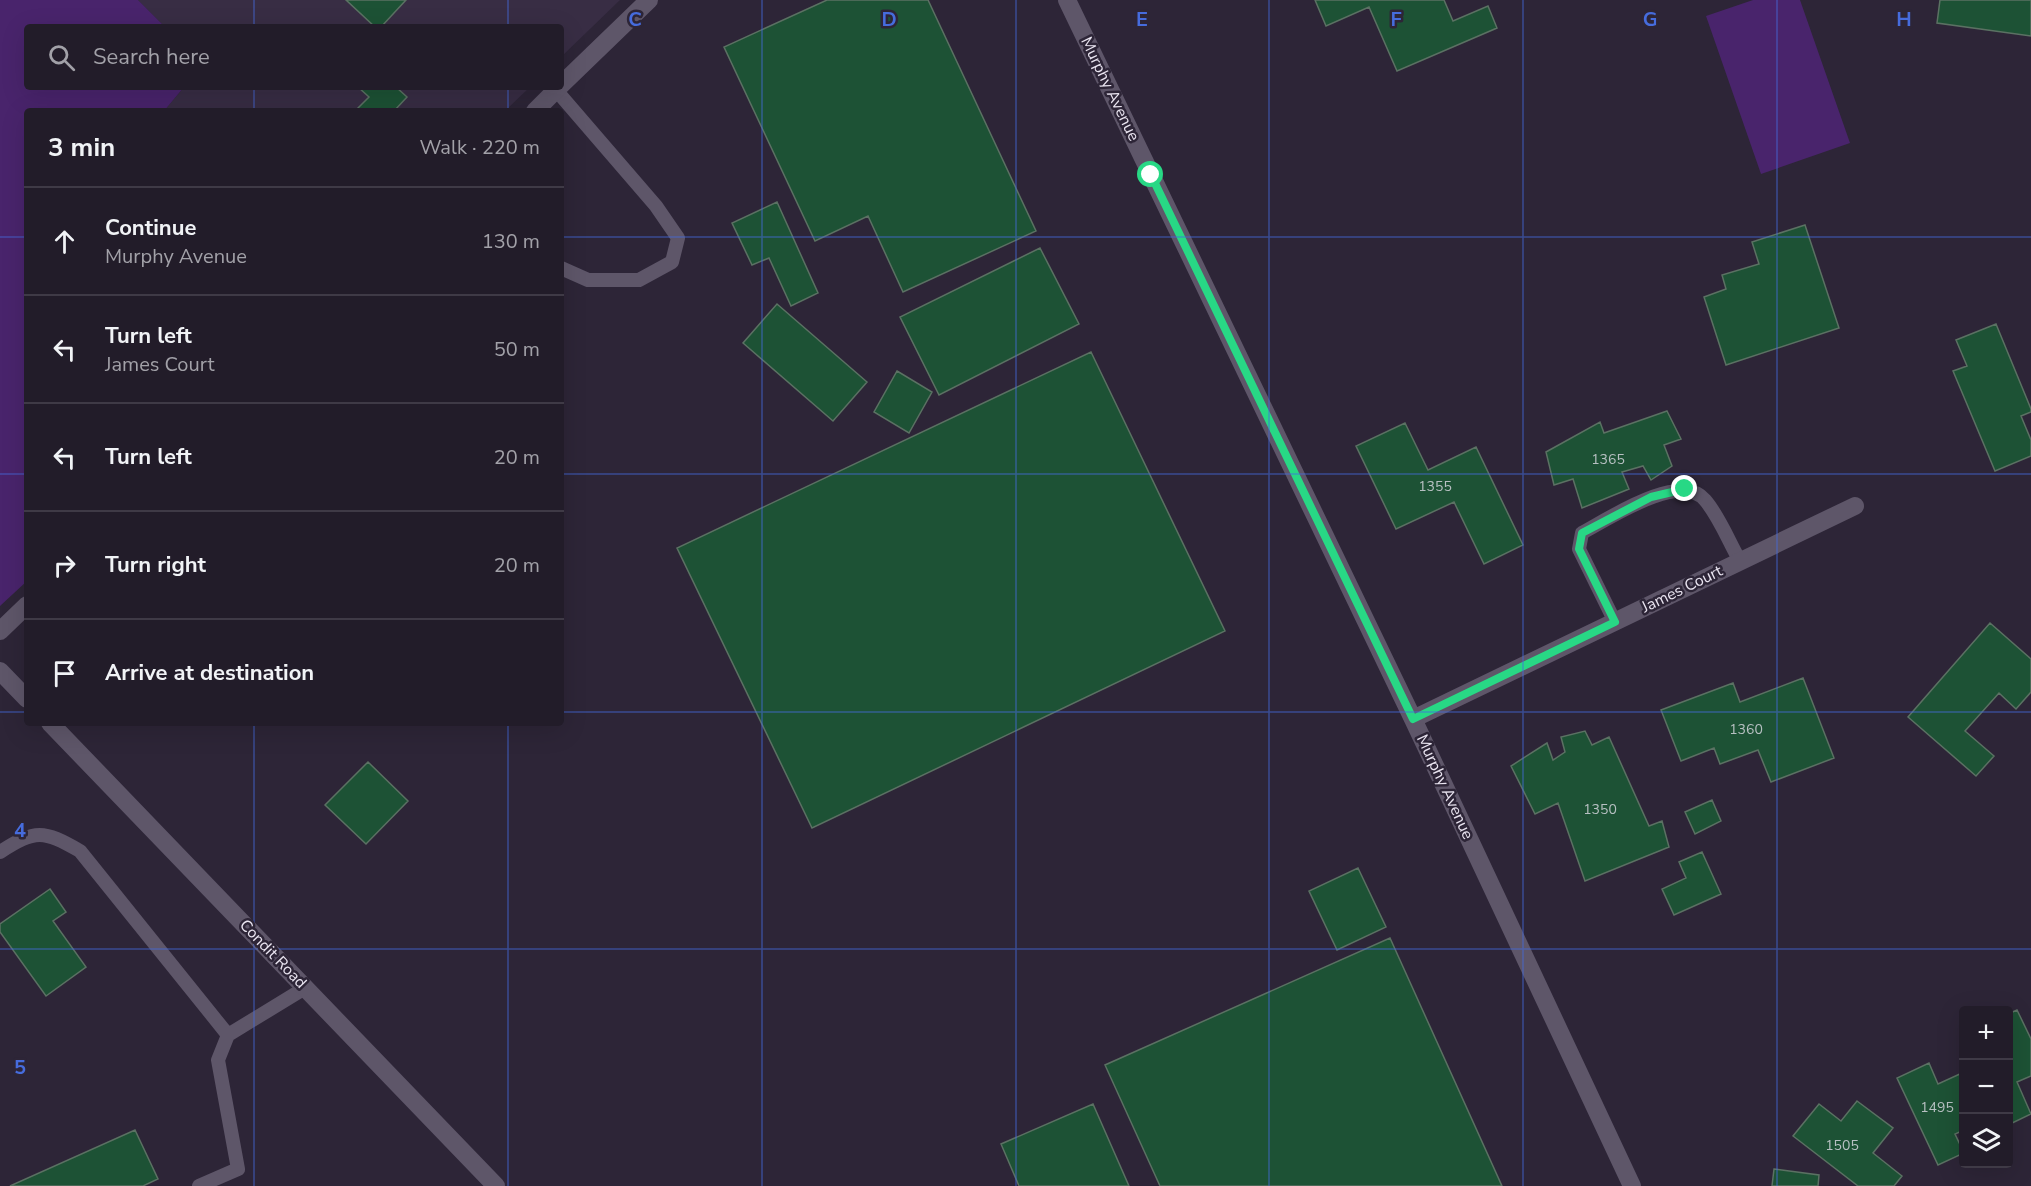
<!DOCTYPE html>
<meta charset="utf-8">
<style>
:root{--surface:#221c29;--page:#2a2531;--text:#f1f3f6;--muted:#a2a1a8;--line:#3f3a46}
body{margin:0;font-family:"Nunito Sans",sans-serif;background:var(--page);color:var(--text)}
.controls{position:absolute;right:18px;bottom:18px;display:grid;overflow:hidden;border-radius:6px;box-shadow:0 6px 24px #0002}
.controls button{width:54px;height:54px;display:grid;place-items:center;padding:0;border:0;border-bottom:2px solid var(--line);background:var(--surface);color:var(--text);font:30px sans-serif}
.stop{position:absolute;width:18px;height:18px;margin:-14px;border:4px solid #28d885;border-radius:50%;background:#fff}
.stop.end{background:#28d885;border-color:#fff;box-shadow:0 2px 6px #0008}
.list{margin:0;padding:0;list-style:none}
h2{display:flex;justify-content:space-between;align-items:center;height:78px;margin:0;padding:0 24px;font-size:26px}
h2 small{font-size:20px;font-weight:400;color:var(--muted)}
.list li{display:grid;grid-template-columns:39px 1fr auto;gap:18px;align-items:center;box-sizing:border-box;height:108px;padding:0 24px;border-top:2px solid var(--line)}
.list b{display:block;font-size:22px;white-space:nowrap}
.list p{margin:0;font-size:20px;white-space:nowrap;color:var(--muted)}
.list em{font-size:20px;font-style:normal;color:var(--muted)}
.icon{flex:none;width:33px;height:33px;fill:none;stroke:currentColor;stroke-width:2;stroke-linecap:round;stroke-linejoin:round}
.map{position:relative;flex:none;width:2031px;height:1186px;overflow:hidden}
.search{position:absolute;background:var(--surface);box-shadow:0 6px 24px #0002;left:24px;top:24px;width:540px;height:66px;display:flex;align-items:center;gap:15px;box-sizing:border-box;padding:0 21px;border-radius:6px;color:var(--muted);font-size:22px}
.panel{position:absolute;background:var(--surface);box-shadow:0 6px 24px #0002;left:24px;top:108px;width:540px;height:618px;border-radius:6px}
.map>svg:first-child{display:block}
.built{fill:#382d44}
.green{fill:#49246c}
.building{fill:#1d5235;stroke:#5b7163;stroke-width:1.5}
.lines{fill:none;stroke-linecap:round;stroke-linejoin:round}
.service{stroke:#5e5669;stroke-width:14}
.minor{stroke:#5e5669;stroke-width:18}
.tertiary{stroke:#5e5669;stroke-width:18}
.route{stroke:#28d885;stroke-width:8}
.grid{fill:none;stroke:#466cdd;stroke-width:1.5;stroke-opacity:0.55}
.labels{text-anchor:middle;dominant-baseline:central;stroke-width:5;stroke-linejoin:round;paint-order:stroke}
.number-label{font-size:14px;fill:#b7c0c2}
.street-label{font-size:16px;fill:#eae5f1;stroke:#2d2537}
.grid-label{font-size:20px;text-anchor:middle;font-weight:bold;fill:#466cdd;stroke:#2d2537;stroke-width:5;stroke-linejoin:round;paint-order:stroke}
</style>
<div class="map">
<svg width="2031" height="1186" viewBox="0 0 2031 1186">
<rect width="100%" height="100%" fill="#2d2537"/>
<path class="built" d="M138,0H620L561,57V27H165Z
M184,87H530L505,111H164Z"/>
<path class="green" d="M0,0H138L165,27H27V87H184L164,111H27V581L0,606Z
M1753,0H1800L1850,143L1761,174L1706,16Z"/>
<path class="building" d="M346,0H406L381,27H375Z
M827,0H928L1036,231L903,292L868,216L815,241L724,47Z
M1315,0H1444L1453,21L1488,6L1497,28L1397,71L1369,7L1326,26Z
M1940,0H2031V36L1937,23Z
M358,87H396L407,97L394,111H355L369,97Z
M777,202L818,293L791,306L769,258L752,265L732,223Z
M1805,225L1839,328L1726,365L1704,297L1726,289L1722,275L1759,264L1752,242Z
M1040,248L1079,324L939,395L900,317Z
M777,304L867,382L833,421L743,343Z
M1996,324L2031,409V412L2021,416L2031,440V456L1995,471L1953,371L1967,366L1956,340Z
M1091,352L1225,631L812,828L677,548Z
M897,371L932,392L909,433L874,412Z
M1667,411L1681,439L1664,445L1672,466L1651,480L1643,466L1622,472L1629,489L1582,508L1573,479L1554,485L1546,452L1600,422L1604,433Z
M1405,423L1428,470L1476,447L1523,545L1484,564L1454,502L1396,529L1356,446Z
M1990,623L2031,659V692L2016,709L1999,693L1965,731L1994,756L1976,776L1908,717Z
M1803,678L1834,758L1771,782L1758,750L1720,764L1714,748L1681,761L1661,710L1733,683L1740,702Z
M1585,731L1592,745L1609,737L1649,826L1662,821L1669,847L1585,881L1558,803L1535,814L1511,766L1547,743L1553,760L1565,752L1561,737Z
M368,762L408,801L366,844L325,805Z
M1712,800L1721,821L1695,834L1685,812Z
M1702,852L1721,894L1674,915L1662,889L1686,878L1679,862Z
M1358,868L1386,927L1337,950L1309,891Z
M50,889L66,912L53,921L86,967L46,996L0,932V924Z
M1390,938L1502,1186H1160L1105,1065Z
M2017,1010L2031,1039V1076L2017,1082L2031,1114L2008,1125V1014Z
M1929,1063L1938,1084L1962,1073L1964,1076V1130L1955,1134L1964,1153L1938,1165L1897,1078Z
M1857,1101L1893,1128L1873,1153L1902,1176L1894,1186H1858L1793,1136L1819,1104L1841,1121Z
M1093,1104L1129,1186H1019L1001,1144Z
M135,1130L158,1179L143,1186H10Z
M1774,1169L1819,1175L1818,1186H1772Z"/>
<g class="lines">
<path class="service" d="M556,90L656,206L678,238L672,262L639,280H588L561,268
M1615,622L1579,549L1582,533C1608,519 1680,471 1705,500C1719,516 1729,542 1740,561
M0,852C36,829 43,830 80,851L228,1035
M199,1186L238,1169L218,1060L228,1035L305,988"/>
<path class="minor" d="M1067,0L1413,719L1632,1186
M561,85L649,0
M535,111L559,87
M0,631L27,605
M1413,719L1855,506"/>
<path class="tertiary" d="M0,671L27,699
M50,723L496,1186"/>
</g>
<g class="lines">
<path class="route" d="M1151,175L1413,719L1615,622L1579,549L1582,533L1651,497L1685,489"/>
</g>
<path class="grid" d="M254,0V27M508,0V27M762,0V1186M1016,0V1186M1269,0V1186M1523,0V1186M1777,0V1186M254,87V111M508,87V111M0,237H27M561,237H2031M0,474H27M561,474H2031M0,712H27M561,712H2031M254,723V1186M508,723V1186M0,949H2031"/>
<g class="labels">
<g class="number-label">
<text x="1608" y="459">1365</text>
<text x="1435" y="486">1355</text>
<text x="1746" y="729">1360</text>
<text x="1600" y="809">1350</text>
<text x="1937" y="1107">1495</text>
<text x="1842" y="1145">1505</text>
</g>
<g class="street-label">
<text transform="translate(1110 89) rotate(64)">Murphy Avenue</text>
<text transform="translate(1682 589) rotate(-26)">James Court</text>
<text transform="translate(1445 787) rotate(65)">Murphy Avenue</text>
<text transform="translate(273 954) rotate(46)">Condit Road</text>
</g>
</g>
<g class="grid-label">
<text x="635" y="26">C</text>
<text x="889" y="26">D</text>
<text x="1142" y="26">E</text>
<text x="1396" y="26">F</text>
<text x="1650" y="26">G</text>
<text x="1904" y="26">H</text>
<text x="20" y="837">4</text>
<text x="20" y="1074">5</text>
</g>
</svg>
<div class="controls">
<button>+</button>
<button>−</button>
<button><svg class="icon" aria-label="layers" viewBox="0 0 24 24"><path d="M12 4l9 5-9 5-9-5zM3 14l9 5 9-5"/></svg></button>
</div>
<div class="stop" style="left:1151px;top:175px"></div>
<div class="stop end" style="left:1685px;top:489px"></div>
<div class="search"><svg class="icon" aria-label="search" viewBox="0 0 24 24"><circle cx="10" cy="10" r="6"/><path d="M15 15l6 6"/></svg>Search here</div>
<section class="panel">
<h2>3 min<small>Walk · 220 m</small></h2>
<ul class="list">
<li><svg class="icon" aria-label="ahead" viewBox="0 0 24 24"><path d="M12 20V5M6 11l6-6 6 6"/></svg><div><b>Continue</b><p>Murphy Avenue</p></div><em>130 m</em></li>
<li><svg class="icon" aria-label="left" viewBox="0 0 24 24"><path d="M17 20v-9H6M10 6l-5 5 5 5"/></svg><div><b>Turn left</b><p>James Court</p></div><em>50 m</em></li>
<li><svg class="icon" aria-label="left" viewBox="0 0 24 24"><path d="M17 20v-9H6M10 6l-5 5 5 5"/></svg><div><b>Turn left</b></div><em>20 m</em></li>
<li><svg class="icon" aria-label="right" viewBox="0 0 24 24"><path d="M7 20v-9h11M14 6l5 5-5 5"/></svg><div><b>Turn right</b></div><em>20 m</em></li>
<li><svg class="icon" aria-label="arrive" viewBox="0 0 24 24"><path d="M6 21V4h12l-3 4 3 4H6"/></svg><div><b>Arrive at destination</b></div></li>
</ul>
</section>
</div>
